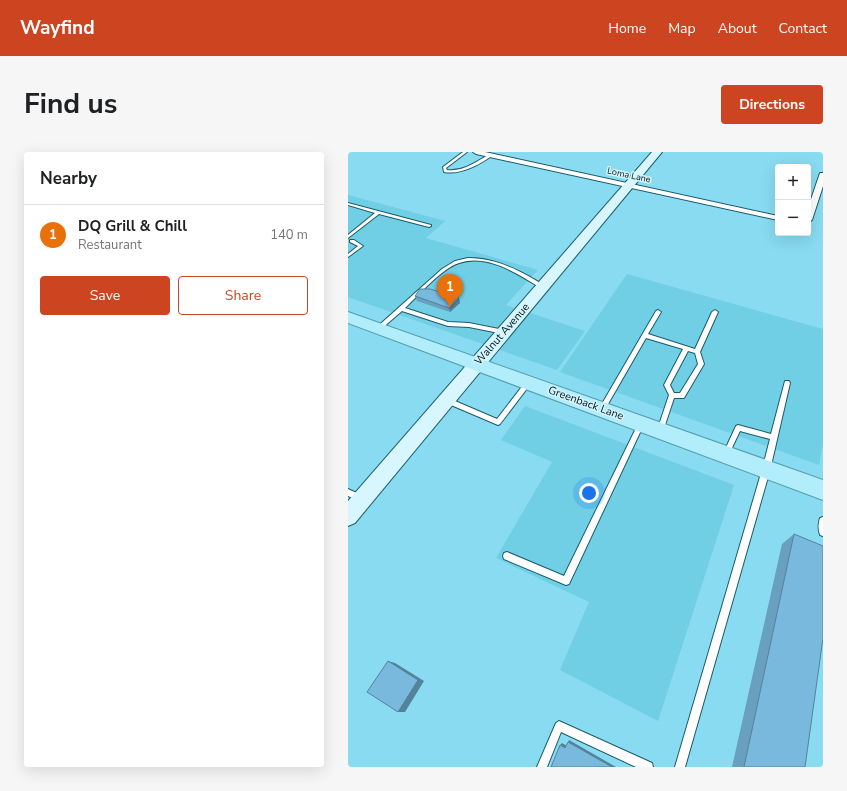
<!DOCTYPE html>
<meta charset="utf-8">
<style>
:root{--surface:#fff;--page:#f6f6f6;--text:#202124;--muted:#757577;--line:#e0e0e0;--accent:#cd4420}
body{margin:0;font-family:"Nunito Sans",sans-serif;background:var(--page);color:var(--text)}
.controls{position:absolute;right:12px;top:12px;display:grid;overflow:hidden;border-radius:4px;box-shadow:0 4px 16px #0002}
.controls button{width:36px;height:36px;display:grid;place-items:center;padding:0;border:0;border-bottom:1px solid var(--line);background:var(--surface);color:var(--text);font:20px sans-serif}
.you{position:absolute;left:241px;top:341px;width:14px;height:14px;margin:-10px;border:3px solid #fff;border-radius:50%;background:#1a73e8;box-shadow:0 0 0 6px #1a73e833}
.badge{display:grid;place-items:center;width:26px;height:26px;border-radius:50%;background:var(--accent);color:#fff;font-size:13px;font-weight:700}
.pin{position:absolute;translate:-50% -33px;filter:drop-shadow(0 1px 2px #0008)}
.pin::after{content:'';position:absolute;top:21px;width:14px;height:12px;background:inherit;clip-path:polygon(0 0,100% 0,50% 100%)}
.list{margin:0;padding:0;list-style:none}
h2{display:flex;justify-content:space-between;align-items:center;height:52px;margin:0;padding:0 16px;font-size:17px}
h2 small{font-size:13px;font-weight:400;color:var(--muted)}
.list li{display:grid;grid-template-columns:26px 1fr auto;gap:12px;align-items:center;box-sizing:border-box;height:60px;padding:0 16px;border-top:1px solid var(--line)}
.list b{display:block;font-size:15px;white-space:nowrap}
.list p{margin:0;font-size:13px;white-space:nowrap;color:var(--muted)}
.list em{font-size:13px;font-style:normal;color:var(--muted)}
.actions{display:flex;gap:8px;padding:12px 16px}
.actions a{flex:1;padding:9px 0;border:1px solid var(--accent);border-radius:4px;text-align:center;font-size:14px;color:var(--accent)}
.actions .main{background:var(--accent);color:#fff}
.map{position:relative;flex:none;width:475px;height:615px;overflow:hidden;border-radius:4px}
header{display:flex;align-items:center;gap:24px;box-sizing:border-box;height:56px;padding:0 20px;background:var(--accent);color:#fff}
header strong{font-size:19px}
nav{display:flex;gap:22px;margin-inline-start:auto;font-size:14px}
.intro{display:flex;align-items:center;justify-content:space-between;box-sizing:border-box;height:96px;padding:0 24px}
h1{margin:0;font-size:28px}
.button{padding:10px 18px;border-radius:4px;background:var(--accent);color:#fff;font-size:14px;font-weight:700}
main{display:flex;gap:24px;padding:0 24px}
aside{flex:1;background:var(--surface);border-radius:4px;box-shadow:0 4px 16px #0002}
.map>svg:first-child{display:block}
.built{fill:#70cee5}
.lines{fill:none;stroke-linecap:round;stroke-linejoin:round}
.lane-casing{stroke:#195c6b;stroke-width:2}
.street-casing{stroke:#195c6b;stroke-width:2}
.secondary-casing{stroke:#195c6b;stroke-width:2}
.primary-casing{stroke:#529cad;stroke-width:2}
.lane{fill:#fff;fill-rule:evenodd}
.street{fill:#fff;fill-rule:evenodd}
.secondary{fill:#d8f6fd;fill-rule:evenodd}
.primary{fill:#b2edfb;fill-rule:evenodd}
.wall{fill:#699fbf}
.shaded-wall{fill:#55829b}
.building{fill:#7ab9de;stroke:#55829b}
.labels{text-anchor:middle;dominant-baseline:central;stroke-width:3;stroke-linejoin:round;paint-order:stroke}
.far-street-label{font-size:9px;fill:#011b21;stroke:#d4f4fc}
.street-label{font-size:11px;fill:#011b21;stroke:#d4f4fc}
</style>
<header>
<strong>Wayfind</strong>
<nav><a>Home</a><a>Map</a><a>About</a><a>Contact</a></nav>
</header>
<div class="intro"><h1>Find us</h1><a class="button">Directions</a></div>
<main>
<aside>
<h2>Nearby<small></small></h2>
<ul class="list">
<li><span class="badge" style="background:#e8710a">1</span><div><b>DQ Grill &amp; Chill</b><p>Restaurant</p></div><em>140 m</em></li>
</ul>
<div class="actions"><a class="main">Save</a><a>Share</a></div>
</aside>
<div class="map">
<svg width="475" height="615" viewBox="0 0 475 615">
<rect width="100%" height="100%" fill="#88dbf0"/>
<path class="built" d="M0,43L97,69L78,86L190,118L158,153L237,179L209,218L0,145Z
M279,122L475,177V291L471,313L212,220Z
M177,254L386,333L310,569L212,518L241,450L148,406L204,310L153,288Z"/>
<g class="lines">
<defs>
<path id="lane" d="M115,0H119L98,16L99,18C115,20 128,10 142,2L145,3C131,13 113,23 96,20L95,15Z
M0,51L83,73V74L81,75L31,62L0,86V83L27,61L0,53Z
M2,88H6L15,94L0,105V102L10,94L2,90Z
M120,106C143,106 162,114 182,125C187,128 193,131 198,135L197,136H193C170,122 139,101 111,111C93,117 71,143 57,156L100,170L121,171L156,178L159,180L158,181L156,182L121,175L100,174L54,159L33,177H29V175L94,117L107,109Z
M310,158L313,160L300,182L347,197L364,160L367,158L370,160L352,200L356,212L336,246H326L315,279L312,282L309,279L321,243L316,233L335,197L298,186L256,259L254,260L251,257L308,159ZM340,199L347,201L350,212L332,241H326L322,233Z
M179,228H181L184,230L152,272L150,273L96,250L95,248L96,246H100L149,267Z
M437,229H441L442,231L422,318L337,615H327L414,318L422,287L392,279L380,304H376L375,302L388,274L390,273L423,282Z
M293,269L296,272L221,432L218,433L156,407L155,404L156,401L159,400L216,424L290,272Z
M0,337L15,344L16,346L15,348L12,349L0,344Z
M475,365V384L472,383C470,377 470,372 472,366Z
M211,569L304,611L305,615H288L213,580L199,615H189L208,571Z"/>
<path id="street" d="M125,0H137L430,64V68L128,2Z
M472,21H475V34L464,68L460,70V56Z"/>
<path id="secondary" d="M304,0H314L7,371L0,374V349Z"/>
<path id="primary" d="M0,160L475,328V348L0,171Z"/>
</defs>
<use href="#lane" class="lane-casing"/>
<use href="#street" class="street-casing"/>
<use href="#secondary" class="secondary-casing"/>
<use href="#primary" class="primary-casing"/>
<use href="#lane" class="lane"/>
<use href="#street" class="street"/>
<use href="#secondary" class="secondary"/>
<use href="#primary" class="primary"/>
</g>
<path class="wall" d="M67,144L111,146L112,151L102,160L69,149Z
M446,382L457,615H384L434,392Z"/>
<path class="shaded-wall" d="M111,146L112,151L102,160L101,156Z
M40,509L47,511L76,529L57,560H50Z
M221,588L268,615H264L220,590Z
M214,591L219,594L217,596L212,593Z"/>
<path class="building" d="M72,137H82L111,146L101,156L67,144Z
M446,382L475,394V486L457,615H396Z
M40,509L70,528L50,560L19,540Z
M220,590L264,615H203L212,593L217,596Z"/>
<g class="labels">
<g class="far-street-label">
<text transform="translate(281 23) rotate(12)">Loma Lane</text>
</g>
<g class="street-label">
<text transform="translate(154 182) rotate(-49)">Walnut Avenue</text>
<text transform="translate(238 251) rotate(20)">Greenback Lane</text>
</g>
</g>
</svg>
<div class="controls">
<button>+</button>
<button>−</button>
</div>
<div class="you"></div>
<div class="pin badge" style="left:102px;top:155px;background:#e8710a">1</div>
</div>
</main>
